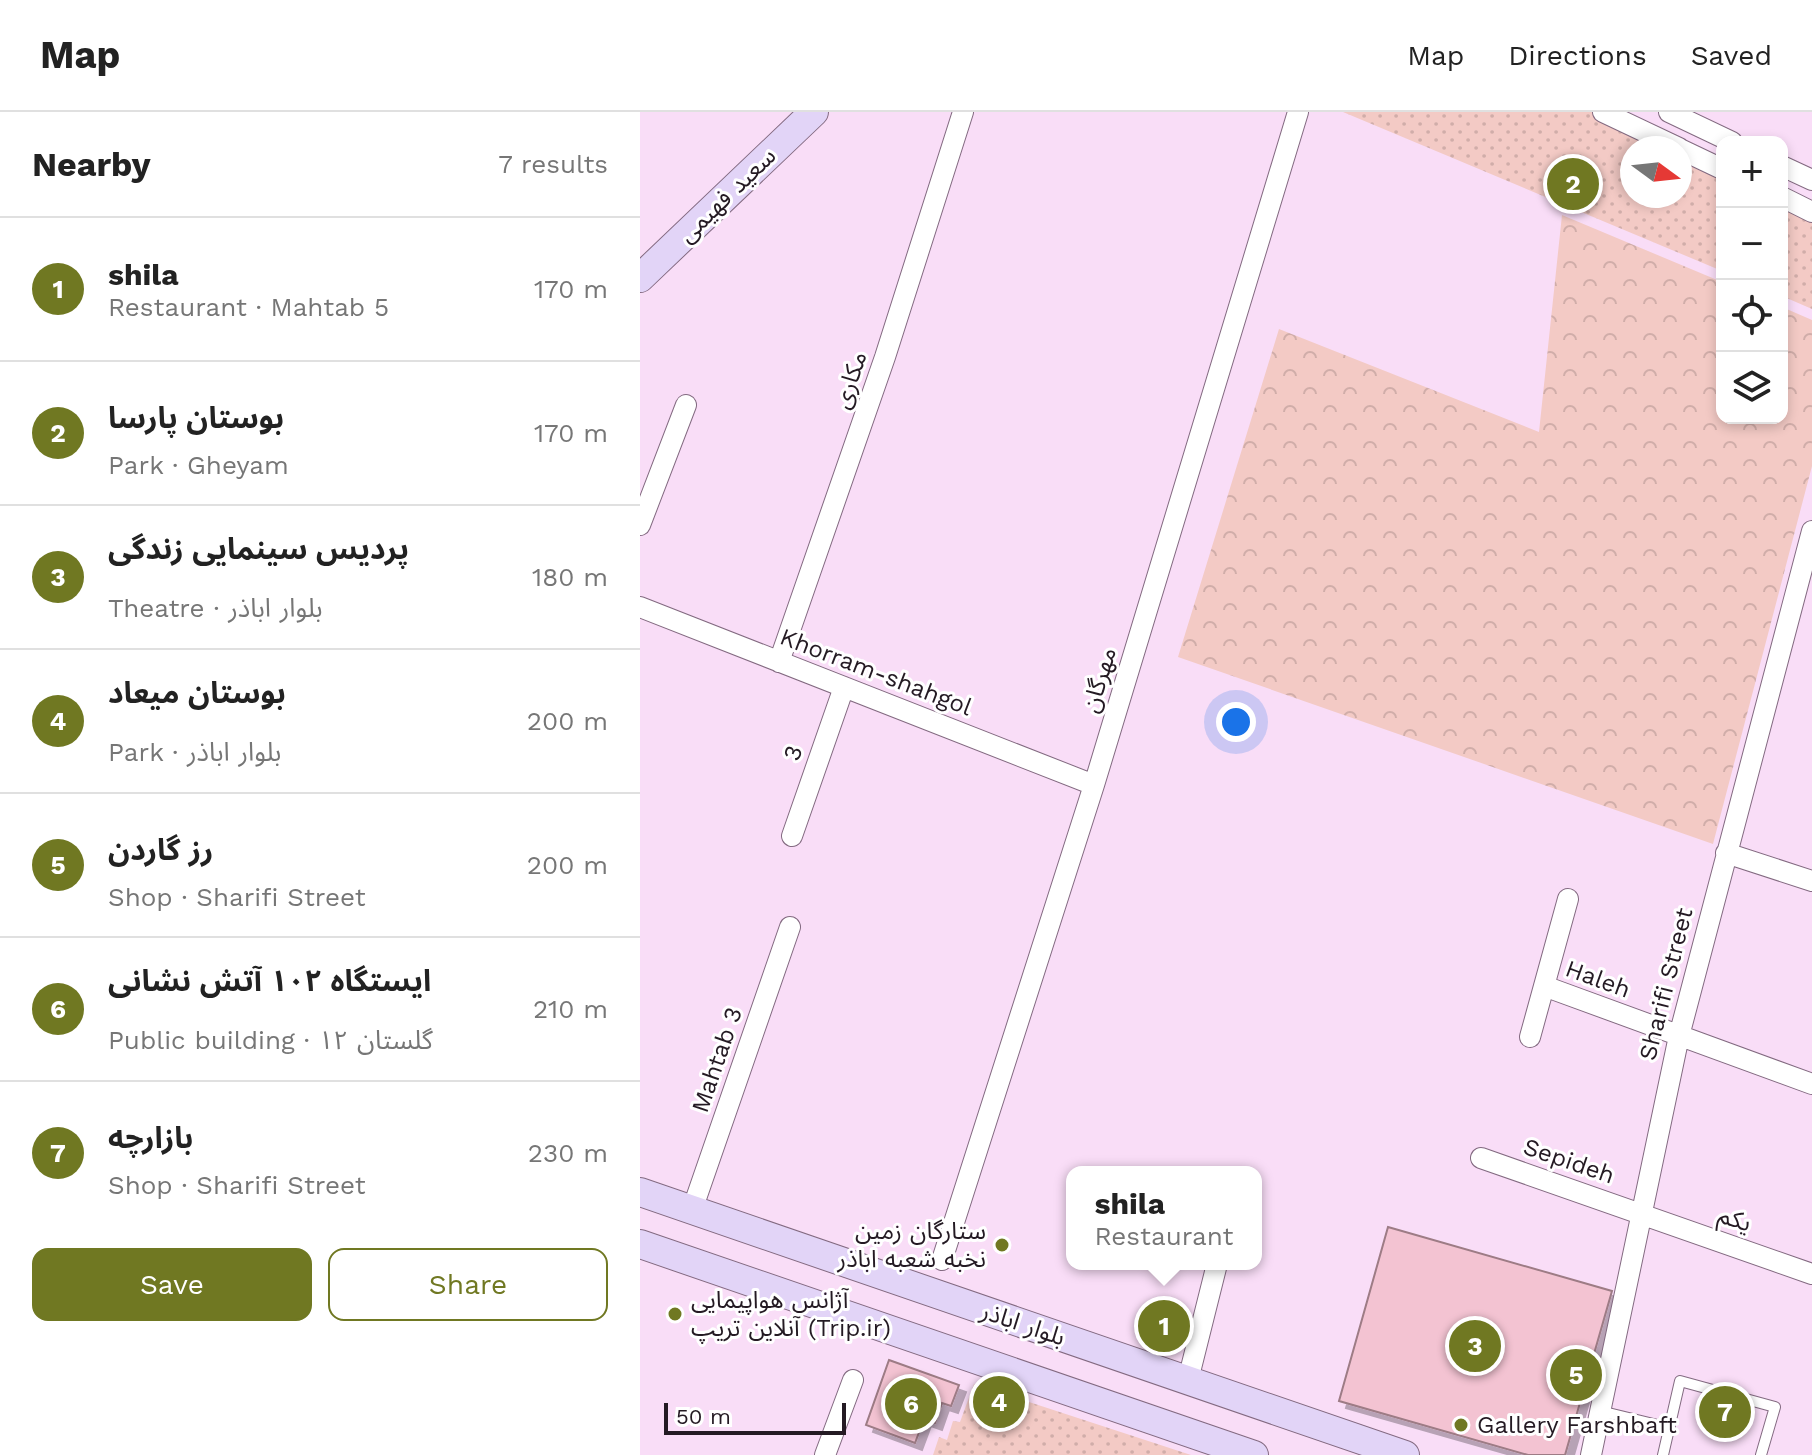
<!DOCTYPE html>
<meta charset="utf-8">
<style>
:root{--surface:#fff;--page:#f2f2f2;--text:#222;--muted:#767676;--line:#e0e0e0;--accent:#707822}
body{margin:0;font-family:"Work Sans","Noto Sans Arabic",sans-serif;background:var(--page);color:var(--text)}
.controls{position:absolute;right:24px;top:24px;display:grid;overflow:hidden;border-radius:16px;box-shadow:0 4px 12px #0003}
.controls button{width:72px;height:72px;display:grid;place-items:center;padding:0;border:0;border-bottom:2px solid var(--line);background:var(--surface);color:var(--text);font:40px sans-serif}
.compass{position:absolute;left:980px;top:24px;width:72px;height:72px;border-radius:50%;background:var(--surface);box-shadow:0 4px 12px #0003;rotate:105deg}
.scale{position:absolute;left:24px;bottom:20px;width:182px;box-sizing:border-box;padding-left:8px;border:4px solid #241a23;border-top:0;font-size:22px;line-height:28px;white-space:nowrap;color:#241a23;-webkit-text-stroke:6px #fff;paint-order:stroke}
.you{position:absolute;left:596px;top:610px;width:28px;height:28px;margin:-20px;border:6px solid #fff;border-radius:50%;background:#1a73e8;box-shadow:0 0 0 12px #1a73e833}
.badge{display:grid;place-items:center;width:52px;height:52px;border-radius:50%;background:var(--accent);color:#fff;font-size:26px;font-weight:700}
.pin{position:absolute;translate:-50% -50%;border:4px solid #fff;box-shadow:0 2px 8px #0006}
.popup{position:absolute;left:426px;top:1054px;width:196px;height:104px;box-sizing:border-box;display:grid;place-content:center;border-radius:16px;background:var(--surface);filter:drop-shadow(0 2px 6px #0005);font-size:26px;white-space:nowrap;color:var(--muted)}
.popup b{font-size:30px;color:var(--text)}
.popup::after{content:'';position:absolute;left:50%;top:100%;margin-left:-16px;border:16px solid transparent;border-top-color:var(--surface)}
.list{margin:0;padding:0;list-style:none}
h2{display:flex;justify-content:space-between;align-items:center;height:104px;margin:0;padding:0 32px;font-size:34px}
h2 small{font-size:26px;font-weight:400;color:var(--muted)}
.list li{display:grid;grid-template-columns:52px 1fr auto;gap:24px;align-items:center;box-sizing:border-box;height:144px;padding:0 32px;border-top:2px solid var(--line)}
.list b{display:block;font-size:30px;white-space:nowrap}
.list p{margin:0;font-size:26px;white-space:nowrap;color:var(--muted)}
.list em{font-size:26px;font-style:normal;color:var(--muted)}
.actions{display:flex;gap:16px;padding:24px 32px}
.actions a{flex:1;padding:18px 0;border:2px solid var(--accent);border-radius:16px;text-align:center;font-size:28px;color:var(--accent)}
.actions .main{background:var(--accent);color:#fff}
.icon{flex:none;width:44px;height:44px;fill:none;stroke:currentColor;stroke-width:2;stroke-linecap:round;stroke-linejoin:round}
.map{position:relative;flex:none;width:1172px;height:1343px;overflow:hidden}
header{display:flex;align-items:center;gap:48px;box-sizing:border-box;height:112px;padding:0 40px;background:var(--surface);border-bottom:2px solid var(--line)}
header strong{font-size:38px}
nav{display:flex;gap:44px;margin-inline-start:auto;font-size:28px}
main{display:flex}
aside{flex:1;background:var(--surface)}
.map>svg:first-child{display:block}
.forest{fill:url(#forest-crowns)}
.park{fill:url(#park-dots)}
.building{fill:#f3c3d2;stroke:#9d7b85;stroke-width:2;filter:url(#shadow)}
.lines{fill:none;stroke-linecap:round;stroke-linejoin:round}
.service-casing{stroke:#836a81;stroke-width:12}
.minor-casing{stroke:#836a81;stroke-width:22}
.secondary-casing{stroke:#836a81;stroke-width:30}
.service{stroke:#fff;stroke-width:10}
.minor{stroke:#fff;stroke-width:20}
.secondary{stroke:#e2d4f7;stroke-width:28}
.poi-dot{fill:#707822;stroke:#fff;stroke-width:3}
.labels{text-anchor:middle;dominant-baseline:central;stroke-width:6;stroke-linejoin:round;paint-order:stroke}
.street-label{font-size:24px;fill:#241a23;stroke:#fff}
.poi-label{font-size:24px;fill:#241a23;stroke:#fff;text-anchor:start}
</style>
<header>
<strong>Map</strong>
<nav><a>Map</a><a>Directions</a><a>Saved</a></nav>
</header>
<main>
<aside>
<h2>Nearby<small>7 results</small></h2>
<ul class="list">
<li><span class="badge">1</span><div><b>shila</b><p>Restaurant · Mahtab 5</p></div><em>170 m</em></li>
<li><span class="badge">2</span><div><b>بوستان پارسا</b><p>Park · Gheyam</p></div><em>170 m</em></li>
<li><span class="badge">3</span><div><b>پردیس سینمایی زندگی</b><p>Theatre · بلوار اباذر</p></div><em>180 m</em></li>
<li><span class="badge">4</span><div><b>بوستان میعاد</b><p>Park · بلوار اباذر</p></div><em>200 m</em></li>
<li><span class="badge">5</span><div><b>رز گاردن</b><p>Shop · Sharifi Street</p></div><em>200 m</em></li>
<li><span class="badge">6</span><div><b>ایستگاه ۱۰۲ آتش نشانی</b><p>Public building · گلستان ۱۲</p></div><em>210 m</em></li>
<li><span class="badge">7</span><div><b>بازارچه</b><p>Shop · Sharifi Street</p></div><em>230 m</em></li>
</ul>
<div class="actions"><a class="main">Save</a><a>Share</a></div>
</aside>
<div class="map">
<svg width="1172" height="1343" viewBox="0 0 1172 1343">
<defs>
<pattern id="forest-crowns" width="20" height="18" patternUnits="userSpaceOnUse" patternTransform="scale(2)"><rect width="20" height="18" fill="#f3cac5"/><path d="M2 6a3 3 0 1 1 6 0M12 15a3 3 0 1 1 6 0" fill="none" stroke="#d0ada9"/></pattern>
<pattern id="park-dots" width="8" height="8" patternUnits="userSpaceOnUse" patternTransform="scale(2)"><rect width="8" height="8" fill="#f3cac5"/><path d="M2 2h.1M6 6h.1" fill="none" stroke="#d0ada9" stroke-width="1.8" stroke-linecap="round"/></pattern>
<filter id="shadow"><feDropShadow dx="7" dy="7" stdDeviation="0" flood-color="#0004"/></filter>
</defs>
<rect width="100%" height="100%" fill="#f9ddf7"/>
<path class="forest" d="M922,103L1082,170V306H1142V195L1172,208V354L1073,732L538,545L639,217L899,320Z"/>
<path class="park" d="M703,0H958L1033,36H992V84H1040V39L1082,59V159Z
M1142,88L1172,102V197L1142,184Z
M334,1272L551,1343H293L299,1325L307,1328L313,1309L320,1310Z"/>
<path class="building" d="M748,1115L972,1179L925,1343H888L699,1289Z
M249,1248L319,1273L311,1294L302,1291L295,1311L284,1307L275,1331L226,1313Z"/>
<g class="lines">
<defs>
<path id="service" d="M960,1299L1030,1316
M1023,1343L1040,1269L1135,1295L1121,1343"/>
<path id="minor" d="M963,0L1039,36
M1029,0L1092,30
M1040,37L1082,57
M1142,54L1172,68
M1142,85L1172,100
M0,413L46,293
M0,495L454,673
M139,550L245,245L323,0
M152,724L204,575
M1086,741L1172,769
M904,874L1172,972
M890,925L928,787
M841,1046L1172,1162
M52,1098L150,815
M302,1148L454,673L658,0
M548,1268L577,1152
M185,1343L213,1268
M951,1343L1039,924L1172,419"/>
<path id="secondary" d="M0,166L174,0
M0,1080L765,1343
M0,1132L614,1343"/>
</defs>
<use href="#service" class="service-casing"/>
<use href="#minor" class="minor-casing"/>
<use href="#secondary" class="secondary-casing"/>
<use href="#service" class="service"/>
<use href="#minor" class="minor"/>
<use href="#secondary" class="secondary"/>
</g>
<g class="poi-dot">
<circle cx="362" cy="1133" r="8"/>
<circle cx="35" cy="1202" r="8"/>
<circle cx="821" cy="1313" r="8"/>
</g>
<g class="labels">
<g class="street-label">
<text transform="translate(87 83) rotate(-44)">سعید فهیمی</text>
<text transform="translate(210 268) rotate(-71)">مکاری</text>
<text transform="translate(236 560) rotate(21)">Khorram-shahgol</text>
<text transform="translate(459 568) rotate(-73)">مهرگان</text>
<text transform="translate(153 641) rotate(-71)">3</text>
<text transform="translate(958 867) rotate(20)">Haleh</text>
<text transform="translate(1026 872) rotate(-76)">Sharifi Street</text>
<text transform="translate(77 948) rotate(-71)">Mahtab 3</text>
<text transform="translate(929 1049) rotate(19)">Sepideh</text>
<text transform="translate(1095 1107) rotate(19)">یکم</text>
<text transform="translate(383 1212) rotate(19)">بلوار اباذر</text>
</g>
<g class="poi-label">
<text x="346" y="1119" text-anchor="end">ستارگان زمین<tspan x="346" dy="28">نخبه شعبه اباذر</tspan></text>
<text x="51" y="1188">آژانس هواپیمایی<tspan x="51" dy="28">آنلاین تریپ (Trip.ir)</tspan></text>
<text x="837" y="1313">Gallery Farshbaft</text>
</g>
</g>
</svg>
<div class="controls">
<button>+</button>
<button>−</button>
<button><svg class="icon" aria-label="locate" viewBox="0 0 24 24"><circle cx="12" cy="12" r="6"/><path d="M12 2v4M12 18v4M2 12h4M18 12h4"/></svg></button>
<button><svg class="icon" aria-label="layers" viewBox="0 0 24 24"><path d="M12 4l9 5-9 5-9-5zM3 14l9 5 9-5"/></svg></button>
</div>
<svg class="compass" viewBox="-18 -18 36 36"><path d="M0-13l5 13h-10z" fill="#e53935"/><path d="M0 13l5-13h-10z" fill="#767676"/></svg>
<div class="scale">50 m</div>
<div class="you"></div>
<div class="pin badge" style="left:524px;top:1214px">1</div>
<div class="popup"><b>shila</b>Restaurant</div>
<div class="pin badge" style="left:933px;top:72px">2</div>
<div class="pin badge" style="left:835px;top:1234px">3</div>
<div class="pin badge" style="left:359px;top:1290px">4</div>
<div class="pin badge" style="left:936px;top:1263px">5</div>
<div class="pin badge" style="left:271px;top:1292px">6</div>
<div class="pin badge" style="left:1085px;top:1300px">7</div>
</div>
</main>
